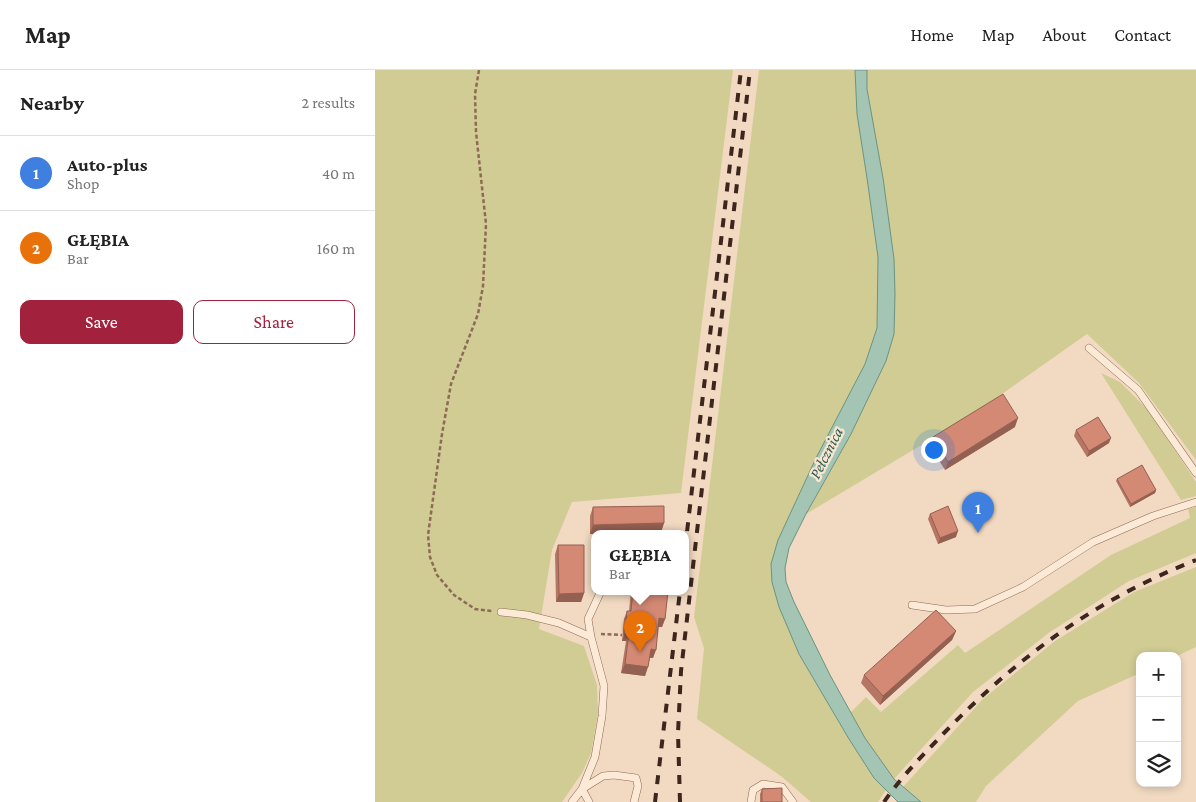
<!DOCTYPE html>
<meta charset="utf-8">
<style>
:root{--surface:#fff;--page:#f2f2f2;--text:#222;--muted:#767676;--line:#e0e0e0;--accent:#a2213c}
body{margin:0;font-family:"Crimson Pro",serif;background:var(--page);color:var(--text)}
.controls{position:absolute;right:15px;bottom:15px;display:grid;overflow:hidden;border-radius:10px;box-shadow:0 2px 8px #0003}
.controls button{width:45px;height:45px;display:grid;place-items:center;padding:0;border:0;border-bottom:1px solid var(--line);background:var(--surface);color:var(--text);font:25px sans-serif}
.you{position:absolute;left:558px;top:379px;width:18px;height:18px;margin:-12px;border:4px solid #fff;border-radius:50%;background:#1a73e8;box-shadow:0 0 0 8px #1a73e833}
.badge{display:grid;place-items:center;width:32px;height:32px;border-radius:50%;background:var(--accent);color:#fff;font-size:16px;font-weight:700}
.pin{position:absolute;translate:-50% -41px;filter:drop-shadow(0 1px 2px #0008)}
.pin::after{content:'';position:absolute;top:26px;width:18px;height:15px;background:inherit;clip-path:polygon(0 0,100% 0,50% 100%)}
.popup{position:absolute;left:216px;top:460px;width:98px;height:65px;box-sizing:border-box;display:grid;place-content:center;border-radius:10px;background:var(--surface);filter:drop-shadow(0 1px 4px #0005);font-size:16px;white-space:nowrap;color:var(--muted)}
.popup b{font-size:19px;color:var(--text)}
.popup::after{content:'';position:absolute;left:50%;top:100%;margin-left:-10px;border:10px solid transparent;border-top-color:var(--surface)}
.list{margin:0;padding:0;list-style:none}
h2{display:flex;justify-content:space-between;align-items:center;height:65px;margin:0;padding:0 20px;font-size:21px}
h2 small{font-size:16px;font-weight:400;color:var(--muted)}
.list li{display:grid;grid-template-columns:32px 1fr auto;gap:15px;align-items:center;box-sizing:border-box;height:75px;padding:0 20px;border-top:1px solid var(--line)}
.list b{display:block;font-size:19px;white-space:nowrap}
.list p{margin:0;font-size:16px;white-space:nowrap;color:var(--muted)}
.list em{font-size:16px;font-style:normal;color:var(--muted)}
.actions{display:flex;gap:10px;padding:15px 20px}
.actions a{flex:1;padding:11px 0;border:1px solid var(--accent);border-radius:10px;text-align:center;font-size:18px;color:var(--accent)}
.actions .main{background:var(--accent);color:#fff}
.icon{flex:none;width:28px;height:28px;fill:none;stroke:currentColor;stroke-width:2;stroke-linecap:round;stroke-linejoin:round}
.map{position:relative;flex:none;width:821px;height:732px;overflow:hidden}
header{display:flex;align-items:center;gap:30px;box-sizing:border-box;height:70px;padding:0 25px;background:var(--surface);border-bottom:1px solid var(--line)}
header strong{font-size:24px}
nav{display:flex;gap:28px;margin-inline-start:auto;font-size:18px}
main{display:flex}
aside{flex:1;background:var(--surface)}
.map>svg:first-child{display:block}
.green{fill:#d1cc94}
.water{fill:#a4c4b4;stroke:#6a9381}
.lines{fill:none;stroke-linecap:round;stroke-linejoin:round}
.lane-casing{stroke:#8d6957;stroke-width:8}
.path{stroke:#8d6957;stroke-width:2.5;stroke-dasharray:4 2.5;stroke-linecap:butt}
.lane{stroke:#fce9d6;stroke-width:7}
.rail{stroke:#3c261d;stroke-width:4;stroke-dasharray:9 9;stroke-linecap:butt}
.wall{fill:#b57664}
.shaded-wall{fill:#946051}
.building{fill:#d38974;stroke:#946051}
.labels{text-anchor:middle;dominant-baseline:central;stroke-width:4.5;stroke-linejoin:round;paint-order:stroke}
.water-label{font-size:16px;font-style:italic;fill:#2a5d50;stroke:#f9e6d2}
</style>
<header>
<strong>Map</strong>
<nav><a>Home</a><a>Map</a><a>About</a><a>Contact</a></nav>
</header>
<main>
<aside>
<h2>Nearby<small>2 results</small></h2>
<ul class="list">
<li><span class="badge" style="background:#3f7fe0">1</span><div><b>Auto-plus</b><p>Shop</p></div><em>40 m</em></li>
<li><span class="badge" style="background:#e8710a">2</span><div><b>GŁĘBIA</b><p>Bar</p></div><em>160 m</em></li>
</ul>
<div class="actions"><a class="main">Save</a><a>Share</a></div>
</aside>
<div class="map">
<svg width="821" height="732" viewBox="0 0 821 732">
<rect width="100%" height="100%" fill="#f2dac2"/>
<path class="green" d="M0,0H358L306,423L197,432L177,480L164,559L209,576L222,615L223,643L216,683L207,703L187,732H0Z
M384,0H480L482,44L492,108L503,187L502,258L490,294L441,388L403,470L396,494L397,512L424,584L474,669L499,708L511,720L503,732H436L406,706L322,649L329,578L319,547Z
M492,0H821V390L764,313L712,264L600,343L431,444L476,364L511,291L519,189L508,108L492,19Z
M726,303L745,312L773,340L821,412V426L806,430Z
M821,437V483L754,511L675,562L598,622L519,709L490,668L476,642L491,627L506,642L583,575L590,583L736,485L815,448L813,439Z
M821,497V577L802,586H765V603L703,631L611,716L601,732H546L528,717L608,629L680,571L759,522Z"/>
<path class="water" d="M480,0H492V19L508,108L519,189L520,224L519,264L511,291L476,364L431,444L414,478L410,498L411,512L419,532L455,605L490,668L519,709L546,732H523L499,708L474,669L424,584L404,537L397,512L396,494L403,470L441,388L490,294L502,258L503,187L492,108L482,44Z"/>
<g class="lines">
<defs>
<path id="lane" d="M714,278L763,320L821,403
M537,535L571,540L600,539L648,517L718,472L778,446L821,432
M126,542L152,545L184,553L216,567
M207,719L228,706L239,705L261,708L263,716L259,732
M207,719L214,732
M197,732L207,719L220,687L227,646L229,616L216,567L213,549L226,521
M376,732L378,720L388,714L407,717L418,732"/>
</defs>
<use href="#lane" class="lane-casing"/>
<path class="path" d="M104,0L100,24L101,62L111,154L108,216L103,244L76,314L67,364L53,465L55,487L62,505L79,525L100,539L117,541
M226,564L247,565"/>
<use href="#lane" class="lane"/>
<path class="rail" d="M310,479L366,0
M280,732L305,521
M305,732L303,663L306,601L375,0
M509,732C526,707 548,685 569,663C644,586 720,530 821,490"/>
</g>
<path class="wall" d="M640,357L570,400L555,376L558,367Z
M701,360L734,373L712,387L699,366Z
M742,409L781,420L780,423L755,437L741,411Z
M218,437L289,453L286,462L215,464V446Z
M555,444L581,467L563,474L553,449Z
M183,475L209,523L206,532H181L180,484Z
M256,521H293L290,549L287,557H283L278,588H275L270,606L246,603L251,571H247L249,549L252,541H254Z
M581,561L577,570L505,635L486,613L489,605Z
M387,719L407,732H385V724Z"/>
<path class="shaded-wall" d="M643,348L640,357L570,400L573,392Z
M736,368L734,373L712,387L714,381Z
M781,420L780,423L755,437L756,434Z
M289,453L286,462L215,464L218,455Z
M583,461L581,467L563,474L565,468Z
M209,523L206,532H181L184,524Z
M284,548L290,549L287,557H281Z
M581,561L577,570L505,635L508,626Z
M250,562H254L251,571H247Z
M276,579L281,580L278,588L272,587Z
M250,594L273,597L270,606L246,603Z"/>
<path class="building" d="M628,324L643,348L573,392L558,367Z
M723,347L736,368L714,381L701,360Z
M767,395L781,420L756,434L742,409Z
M289,436V453L218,455V437Z
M573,436L583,461L565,468L555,444Z
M183,475H209V523L184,524Z
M258,521H293L290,549L284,548L281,580L276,579L273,597L250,594L254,562H250L252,541H256Z
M561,540L581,561L508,626L489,605Z
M407,718V732H387V719Z"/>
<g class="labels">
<g class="water-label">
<text transform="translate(451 383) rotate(-63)">Pełcznica</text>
</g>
</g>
</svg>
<div class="controls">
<button>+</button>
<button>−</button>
<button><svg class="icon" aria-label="layers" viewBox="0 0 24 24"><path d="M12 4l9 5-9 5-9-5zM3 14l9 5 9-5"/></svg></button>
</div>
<div class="you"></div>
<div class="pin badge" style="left:603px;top:463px;background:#3f7fe0">1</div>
<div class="pin badge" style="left:265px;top:582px;background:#e8710a">2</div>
<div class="popup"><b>GŁĘBIA</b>Bar</div>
</div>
</main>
